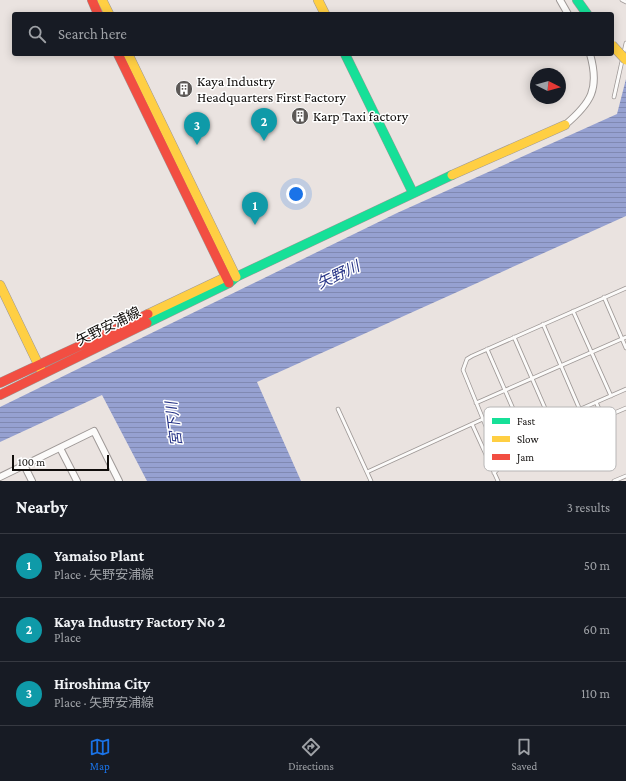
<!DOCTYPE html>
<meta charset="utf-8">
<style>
:root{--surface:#171b24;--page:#242831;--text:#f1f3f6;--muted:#9ea1a6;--line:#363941;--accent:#1a73e8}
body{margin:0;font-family:"Crimson Pro","Noto Sans JP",serif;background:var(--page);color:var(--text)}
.compass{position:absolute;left:530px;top:68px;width:36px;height:36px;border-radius:50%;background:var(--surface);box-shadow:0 2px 10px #0003;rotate:96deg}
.scale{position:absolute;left:12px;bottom:10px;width:97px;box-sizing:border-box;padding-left:4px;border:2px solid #100d0b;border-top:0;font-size:11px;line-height:14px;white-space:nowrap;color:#100d0b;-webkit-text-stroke:3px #fff;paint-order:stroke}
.you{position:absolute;left:296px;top:194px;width:14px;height:14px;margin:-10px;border:3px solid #fff;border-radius:50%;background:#1a73e8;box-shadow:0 0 0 6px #1a73e833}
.badge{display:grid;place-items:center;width:26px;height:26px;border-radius:50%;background:var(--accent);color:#fff;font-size:13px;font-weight:700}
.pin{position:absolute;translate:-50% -33px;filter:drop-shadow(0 1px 2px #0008)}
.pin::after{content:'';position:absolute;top:21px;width:14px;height:12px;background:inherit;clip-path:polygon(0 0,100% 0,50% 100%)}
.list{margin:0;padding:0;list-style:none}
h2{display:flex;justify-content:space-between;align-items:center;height:52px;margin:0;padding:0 16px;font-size:17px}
h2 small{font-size:13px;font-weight:400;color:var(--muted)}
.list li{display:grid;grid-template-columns:26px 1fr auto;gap:12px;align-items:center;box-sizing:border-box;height:64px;padding:0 16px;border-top:1px solid var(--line)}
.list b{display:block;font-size:15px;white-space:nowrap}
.list p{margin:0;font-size:13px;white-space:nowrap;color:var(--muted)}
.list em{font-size:13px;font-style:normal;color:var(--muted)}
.icon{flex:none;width:22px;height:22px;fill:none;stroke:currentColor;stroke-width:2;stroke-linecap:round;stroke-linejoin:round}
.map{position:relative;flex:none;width:626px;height:481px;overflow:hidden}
.search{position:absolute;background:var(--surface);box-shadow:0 2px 10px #0003;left:12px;right:12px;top:12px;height:44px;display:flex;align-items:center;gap:10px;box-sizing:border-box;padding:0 14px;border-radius:4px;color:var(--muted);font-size:15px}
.sheet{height:244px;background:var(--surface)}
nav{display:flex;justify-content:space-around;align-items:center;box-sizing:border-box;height:56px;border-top:1px solid var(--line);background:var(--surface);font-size:11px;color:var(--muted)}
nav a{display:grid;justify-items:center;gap:2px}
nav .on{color:var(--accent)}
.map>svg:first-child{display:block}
.water{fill:url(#water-rules)}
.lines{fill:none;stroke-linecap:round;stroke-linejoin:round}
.lane-casing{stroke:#9e9896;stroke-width:4.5}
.street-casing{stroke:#9e9896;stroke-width:8}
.fast-casing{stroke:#9e9896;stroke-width:10}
.slow-casing{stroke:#9e9896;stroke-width:10}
.jam-casing{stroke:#9e9896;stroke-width:10}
.lane{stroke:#fcfbfa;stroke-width:3}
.street{stroke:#fcfbfa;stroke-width:6}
.fast{stroke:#16e098;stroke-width:9}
.slow{stroke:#ffcf43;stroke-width:9}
.jam{stroke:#f24e42;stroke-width:9}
.slow-bridge-casing{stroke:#9e9896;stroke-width:10;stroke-linecap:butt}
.slow-bridge{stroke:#ffcf43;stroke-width:9}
.labels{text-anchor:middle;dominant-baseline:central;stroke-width:3;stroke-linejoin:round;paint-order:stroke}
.poi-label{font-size:14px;fill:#100d0b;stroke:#fff;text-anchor:start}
.street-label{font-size:14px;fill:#100d0b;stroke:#fff}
.water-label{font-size:15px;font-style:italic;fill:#293688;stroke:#fff}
.key{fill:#fff;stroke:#b7b6b6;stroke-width:1}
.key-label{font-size:11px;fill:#100d0b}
</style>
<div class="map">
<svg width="626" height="481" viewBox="0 0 626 481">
<defs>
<pattern id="water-rules" width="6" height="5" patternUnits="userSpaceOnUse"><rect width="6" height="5" fill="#96a1d1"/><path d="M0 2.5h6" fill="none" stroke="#8089b2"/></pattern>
</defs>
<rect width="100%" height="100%" fill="#eae3e0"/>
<path class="water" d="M626,79V216L257,382L301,481H147L102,395L0,442V407L397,213L617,114Z"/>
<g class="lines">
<defs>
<path id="lane" d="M622,0L626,2
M614,97L626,43
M626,288L472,356L467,359L463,370L487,429C493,438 499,442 510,440L626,389
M604,297L626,348
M573,311L611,396
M543,324L580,410
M514,337L551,422
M487,349L524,434
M596,402L603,418
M476,403L626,337
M338,409L371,481
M472,424L483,419
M486,455L509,458
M367,472L472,424L498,481
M494,473L509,458L626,408
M614,481L626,476"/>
<path id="street" d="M560,0L568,14
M565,125C591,103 600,89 590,54
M60,448L77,481
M24,465L32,481
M0,477L94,431L119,481"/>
<path id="fast" d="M577,0L587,14
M345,54L413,193
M236,277L452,175
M147,323L229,283L236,277"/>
<path id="slow" d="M102,0L109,14
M318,0L325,14
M128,54L236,277
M452,175L565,125
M0,285L41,370
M148,314L226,277"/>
<path id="jam" d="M92,0L98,14
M118,54L229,283
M0,383L148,314
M0,395L147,323"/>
</defs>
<use href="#lane" class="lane-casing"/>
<use href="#street" class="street-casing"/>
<use href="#fast" class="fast-casing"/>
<use href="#slow" class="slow-casing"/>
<use href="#jam" class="jam-casing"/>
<use href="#lane" class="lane"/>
<use href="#street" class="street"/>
<use href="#fast" class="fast"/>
<use href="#slow" class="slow"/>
<use href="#jam" class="jam"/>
<defs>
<path id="slow-bridge" d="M612,45L626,60"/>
</defs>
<use href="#slow-bridge" class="slow-bridge-casing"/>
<use href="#slow-bridge" class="slow-bridge"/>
</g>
<defs>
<symbol id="building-disc" viewBox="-11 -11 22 22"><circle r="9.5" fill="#5c5856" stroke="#fff"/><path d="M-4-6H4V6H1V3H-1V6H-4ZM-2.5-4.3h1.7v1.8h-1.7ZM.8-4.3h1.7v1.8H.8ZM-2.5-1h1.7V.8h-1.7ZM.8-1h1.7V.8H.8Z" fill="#fff"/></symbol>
</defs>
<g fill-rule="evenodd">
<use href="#building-disc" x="174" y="79" width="20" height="20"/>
<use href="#building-disc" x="290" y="106" width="20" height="20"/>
</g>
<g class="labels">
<g class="poi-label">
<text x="197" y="81">Kaya Industry<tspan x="197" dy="16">Headquarters First Factory</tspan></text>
<text x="313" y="116">Karp Taxi factory</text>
</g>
<g class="street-label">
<text transform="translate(108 326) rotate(-26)">矢野安浦線</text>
</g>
<g class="water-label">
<text transform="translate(338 275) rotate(-25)">矢野川</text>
<text transform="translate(174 424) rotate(-97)">宮下川</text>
</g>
</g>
<rect x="484" y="407" width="132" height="64" rx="6" class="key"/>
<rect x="492" y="418" width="18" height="6" fill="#16e098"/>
<rect x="492" y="436" width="18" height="6" fill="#ffcf43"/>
<rect x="492" y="454" width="18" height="6" fill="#f24e42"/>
<g class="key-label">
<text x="517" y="425">Fast</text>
<text x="517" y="443">Slow</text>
<text x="517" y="461">Jam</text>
</g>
</svg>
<svg class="compass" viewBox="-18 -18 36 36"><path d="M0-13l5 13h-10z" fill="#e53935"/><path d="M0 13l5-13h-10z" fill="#9ea1a6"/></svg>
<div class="scale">100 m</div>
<div class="you"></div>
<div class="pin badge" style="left:255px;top:225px;background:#0f9aa8">1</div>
<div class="pin badge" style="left:264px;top:141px;background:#0f9aa8">2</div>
<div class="pin badge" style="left:197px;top:145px;background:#0f9aa8">3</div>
<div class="search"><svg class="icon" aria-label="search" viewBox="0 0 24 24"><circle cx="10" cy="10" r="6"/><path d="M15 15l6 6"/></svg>Search here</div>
</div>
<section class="sheet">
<h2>Nearby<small>3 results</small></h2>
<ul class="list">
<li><span class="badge" style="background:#0f9aa8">1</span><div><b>Yamaiso Plant</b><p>Place · 矢野安浦線</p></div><em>50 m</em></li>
<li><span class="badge" style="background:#0f9aa8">2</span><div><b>Kaya Industry Factory No 2</b><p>Place</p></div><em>60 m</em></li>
<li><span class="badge" style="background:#0f9aa8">3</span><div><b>Hiroshima City</b><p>Place · 矢野安浦線</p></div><em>110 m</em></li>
</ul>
</section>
<nav>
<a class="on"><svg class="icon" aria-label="map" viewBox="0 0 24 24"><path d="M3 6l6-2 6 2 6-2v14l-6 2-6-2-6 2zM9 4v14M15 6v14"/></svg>Map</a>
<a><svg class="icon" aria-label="directions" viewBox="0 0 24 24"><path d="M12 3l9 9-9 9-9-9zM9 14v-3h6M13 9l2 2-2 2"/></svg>Directions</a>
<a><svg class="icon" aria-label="saved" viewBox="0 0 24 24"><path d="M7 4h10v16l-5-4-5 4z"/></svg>Saved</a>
</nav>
